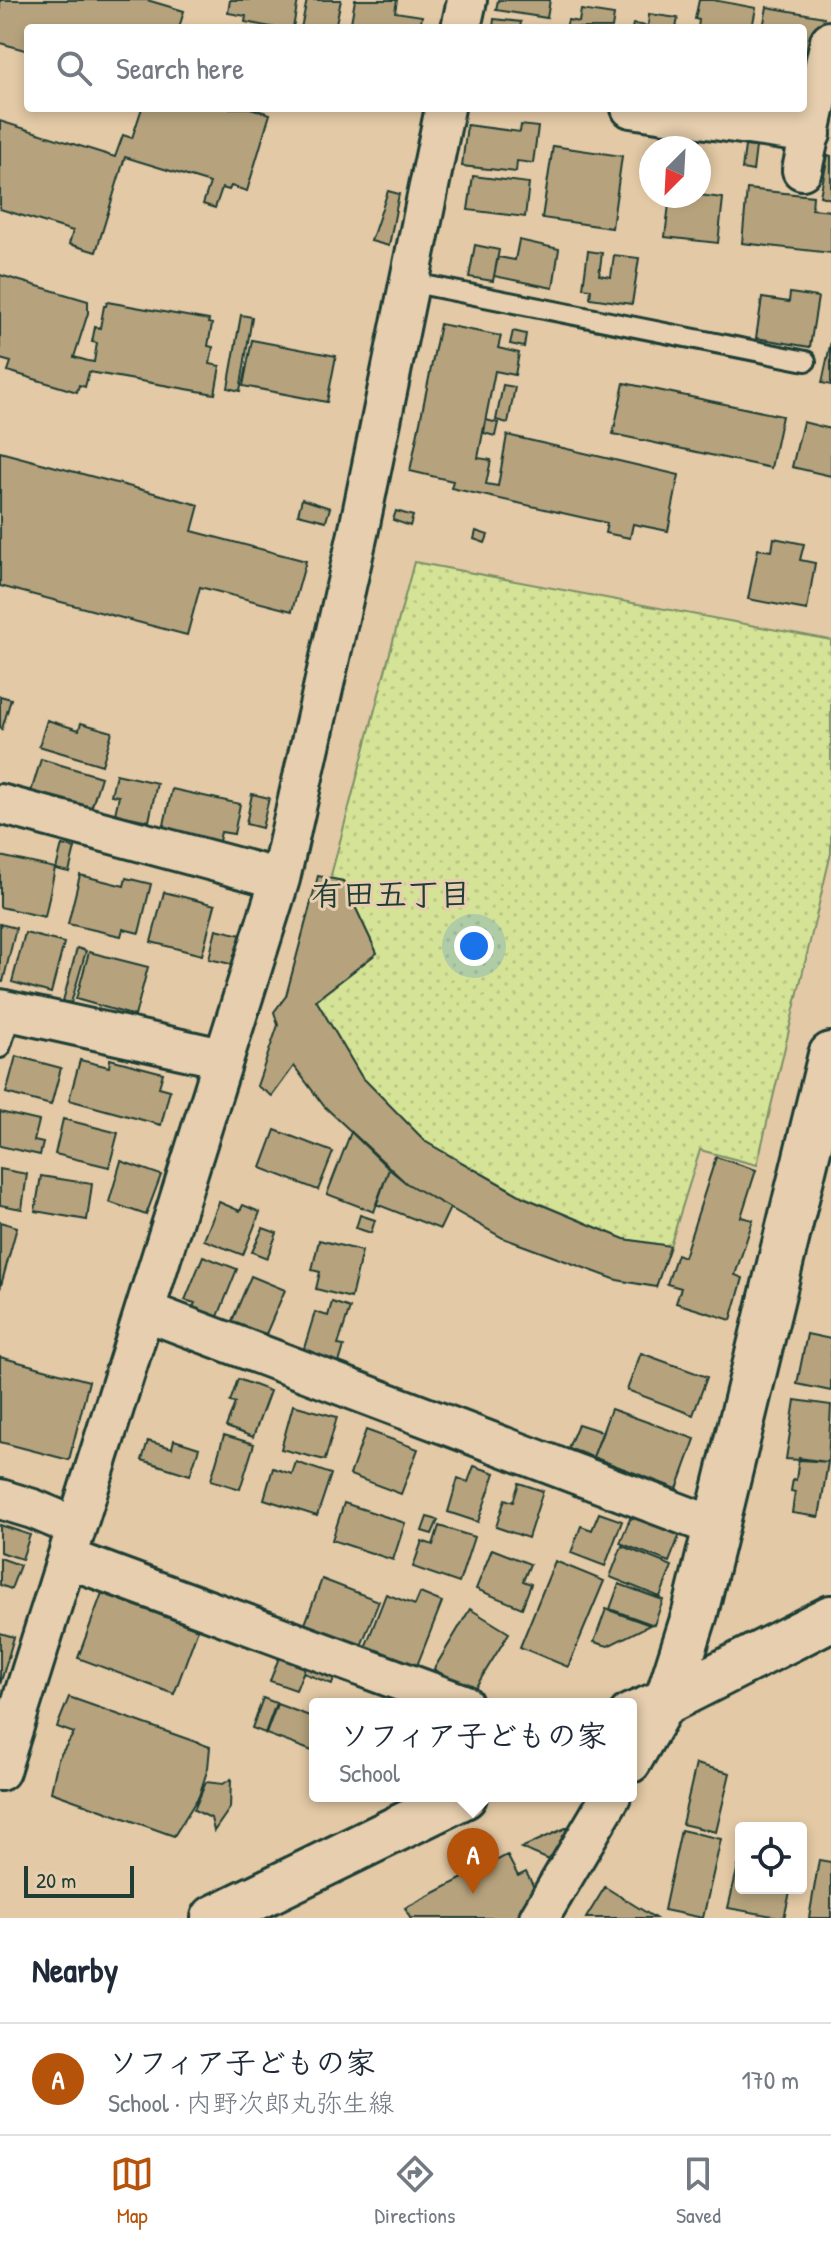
<!DOCTYPE html>
<meta charset="utf-8">
<style>
:root{--surface:#fff;--page:#f2f2f3;--text:#1f2937;--muted:#747a83;--line:#e0e1e3;--accent:#b45309}
body{margin:0;font-family:"Patrick Hand","Klee One",sans-serif;background:var(--page);color:var(--text)}
.controls{position:absolute;right:24px;bottom:24px;display:grid;overflow:hidden;border-radius:8px;box-shadow:0 4px 12px #0003}
.controls button{width:72px;height:72px;display:grid;place-items:center;padding:0;border:0;border-bottom:2px solid var(--line);background:var(--surface);color:var(--text);font:40px sans-serif}
.compass{position:absolute;left:639px;top:136px;width:72px;height:72px;border-radius:50%;background:var(--surface);box-shadow:0 4px 12px #0003;rotate:204deg}
.scale{position:absolute;left:24px;bottom:20px;width:110px;box-sizing:border-box;padding-left:8px;border:4px solid #1f3d34;border-top:0;font-size:22px;line-height:28px;white-space:nowrap;color:#1f3d34;-webkit-text-stroke:6px #e6ceae;paint-order:stroke}
.you{position:absolute;left:474px;top:946px;width:28px;height:28px;margin:-20px;border:6px solid #fff;border-radius:50%;background:#1a73e8;box-shadow:0 0 0 12px #1a73e833}
.badge{display:grid;place-items:center;width:52px;height:52px;border-radius:50%;background:var(--accent);color:#fff;font-size:26px;font-weight:700}
.pin{position:absolute;translate:-50% -66px;filter:drop-shadow(0 2px 4px #0008)}
.pin::after{content:'';position:absolute;top:42px;width:28px;height:24px;background:inherit;clip-path:polygon(0 0,100% 0,50% 100%)}
.popup{position:absolute;left:309px;top:1698px;width:328px;height:104px;box-sizing:border-box;display:grid;place-content:center;border-radius:8px;background:var(--surface);filter:drop-shadow(0 2px 6px #0005);font-size:26px;white-space:nowrap;color:var(--muted)}
.popup b{font-size:30px;color:var(--text)}
.popup::after{content:'';position:absolute;left:50%;top:100%;margin-left:-16px;border:16px solid transparent;border-top-color:var(--surface)}
.list{margin:0;padding:0;list-style:none}
h2{display:flex;justify-content:space-between;align-items:center;height:104px;margin:0;padding:0 32px;font-size:34px}
h2 small{font-size:26px;font-weight:400;color:var(--muted)}
.list li{display:grid;grid-template-columns:52px 1fr auto;gap:24px;align-items:center;box-sizing:border-box;height:112px;padding:0 32px;border-top:2px solid var(--line)}
.list b{display:block;font-size:30px;white-space:nowrap}
.list p{margin:0;font-size:26px;white-space:nowrap;color:var(--muted)}
.list em{font-size:26px;font-style:normal;color:var(--muted)}
.icon{flex:none;width:44px;height:44px;fill:none;stroke:currentColor;stroke-width:2;stroke-linecap:round;stroke-linejoin:round}
.map{position:relative;flex:none;width:831px;height:1918px;overflow:hidden}
.search{position:absolute;background:var(--surface);box-shadow:0 4px 12px #0003;left:24px;right:24px;top:24px;height:88px;display:flex;align-items:center;gap:20px;box-sizing:border-box;padding:0 28px;border-radius:8px;color:var(--muted);font-size:30px}
.sheet{height:216px;background:var(--surface)}
nav{display:flex;justify-content:space-around;align-items:center;box-sizing:border-box;height:112px;border-top:2px solid var(--line);background:var(--surface);font-size:22px;color:var(--muted)}
nav a{display:grid;justify-items:center;gap:4px}
nav .on{color:var(--accent)}
.map>svg:first-child{display:block}
.grass{fill:url(#grass-dots);stroke:#7a9066;stroke-width:2}
.building{fill:#b6a37d;stroke:#1f3d34;stroke-width:2}
.lines{fill:none;stroke-linecap:round;stroke-linejoin:round}
.service-casing{stroke:#1f3d34;stroke-width:24}
.minor-casing{stroke:#1f3d34;stroke-width:44}
.tertiary-casing{stroke:#1f3d34;stroke-width:50}
.secondary-casing{stroke:#1f3d34;stroke-width:50}
.service{stroke:#e6ceae;stroke-width:18}
.minor{stroke:#e6ceae;stroke-width:38}
.tertiary{stroke:#e6ceae;stroke-width:44}
.secondary{stroke:#e6ceae;stroke-width:44}
.labels{text-anchor:middle;dominant-baseline:central;stroke-width:6;stroke-linejoin:round;paint-order:stroke}
.neighbourhood-label{font-size:32px;font-weight:bold;fill:#1f3d34;stroke:#e6ceae}
</style>
<div class="map">
<svg width="831" height="1918" viewBox="0 0 831 1918">
<defs>
<pattern id="grass-dots" width="8" height="8" patternUnits="userSpaceOnUse" patternTransform="scale(2)"><rect width="8" height="8" fill="#d5e397"/><path d="M2 2h.1M6 6h.1" fill="none" stroke="#b6c483" stroke-width="1.8" stroke-linecap="round"/></pattern>
</defs>
<rect width="100%" height="100%" fill="#e3c9a5"/>
<filter id="ink" filterUnits="userSpaceOnUse"><feTurbulence type="fractalNoise" baseFrequency=".0125" numOctaves="2"/><feDisplacementMap in="SourceGraphic" scale="16" xChannelSelector="R" yChannelSelector="G"/><feConvolveMatrix kernelMatrix="1 2 1 2 8 2 1 2 1" color-interpolation-filters="sRGB"/></filter>
<g filter="url(#ink)">
<path class="grass" d="M414,562L831,640V853L757,1165L700,1150L670,1246L624,1239L524,1197L426,1142L361,1076L316,1000L377,953L343,881L330,879Z"/>
<path class="building" d="M0,0H147L184,11L179,28H28V51L0,43Z
M230,0H298L293,28H276L245,22L246,16L228,13Z
M307,0H341L335,28H301Z
M355,0H397L395,12L422,16L420,28H350Z
M498,0H550L547,18L496,10Z
M699,0H713L756,8L752,28H698L699,20L695,19Z
M767,7L824,17L817,54L803,51V28H763Z
M581,10L614,15L612,28H566L568,20L579,22Z
M649,14L678,18L676,28H632L633,24L648,26Z
M494,19L521,22L520,28H493Z
M142,108H250L270,114L247,191L231,186L229,190L222,188L215,208L203,204L210,183L125,157L96,252L69,244L73,231L0,209V121L115,157L123,135L132,138Z
M467,125L520,132L521,125L538,127L533,163L517,161L516,172L462,166Z
M553,146L622,156L612,228L542,218Z
M745,146L756,147L753,171L742,169Z
M828,155L831,156V199L820,196Z
M473,176L529,183L525,217L468,210Z
M747,189L813,196L812,209L831,211V253L742,243Z
M388,191L399,194L389,246L371,241Z
M699,195L723,198L718,243L665,237L670,196Z
M519,240L559,249L553,288L494,276L498,257L515,260Z
M475,245L499,250L493,281L469,277Z
M588,251L602,253L599,275L611,277L614,255L639,258L632,304L590,298L591,289L583,288Z
M0,275L88,301V313L74,357L88,361L94,362L97,343L92,342L95,327L100,328L104,306H106L107,302L209,320L208,323L212,324L208,346L213,347L210,364L220,366L215,394L89,372L85,387L79,385L77,392L8,371L11,362L0,359Z
M790,293L818,297L810,347L756,338L762,298L789,302Z
M241,315L252,317L240,391L228,388Z
M440,324L501,336L498,348L519,353L515,375L495,371L478,458L491,460L486,484L498,486L507,435L679,475L668,531L633,524L630,538L605,533L607,523L451,488L453,481L410,471Z
M513,331L526,334L524,347L510,344Z
M252,340L336,356L327,402L243,386Z
M831,341V385L822,383Z
M624,383L782,416L771,468L613,434Z
M503,385L515,387L508,423L496,420Z
M486,420L498,423L495,436L484,433Z
M803,422L831,429V476L792,467Z
M0,452L199,505L192,531L306,561L292,611L200,587L187,635L0,586Z
M302,499L330,508L326,521L298,514Z
M396,511L413,516L410,526L393,520Z
M476,531L488,535L485,543L474,539Z
M774,538L804,544L800,560L815,563L807,610L748,599L758,549L772,551Z
M0,696L11,699L2,729L0,728Z
M47,720L79,730L81,723L112,732L102,765L39,746Z
M41,759L101,777L91,809L76,805L73,816L28,802Z
M116,774L157,783L149,821L115,814L119,796L111,795Z
M172,789L240,804L234,834L221,832L217,850L161,838Z
M252,794L269,798L262,828L246,824Z
M62,845L75,848L69,872L56,869Z
M0,856L55,868L45,917L0,907Z
M80,875L124,886L126,878L151,884L139,933L123,929L121,936L68,924Z
M318,876L343,881L377,953L316,1000L361,1076L426,1142L523,1197L624,1239L670,1246L656,1287L617,1280L503,1238L406,1183L324,1106L294,1066L272,1096L257,1086L278,1025L274,1012L286,996Z
M164,892L215,905L202,955L151,942Z
M0,924L16,928L3,982L0,981Z
M216,929L241,935L235,965L209,959Z
M25,933L64,943L51,993L12,982Z
M77,948L86,951L71,1003L63,1001Z
M89,952L148,967L135,1016L76,999Z
M16,1056L61,1068L51,1105L6,1093Z
M110,1059L163,1073L159,1087L170,1090L161,1125L69,1100L80,1060L109,1067Z
M0,1112L39,1121L34,1141L43,1143L40,1155L0,1146Z
M63,1119L118,1133L109,1167L55,1154Z
M275,1130L333,1152L318,1190L261,1168Z
M351,1132L389,1169L374,1212L327,1194Z
M716,1157L756,1170L741,1217L753,1220L735,1275L743,1278L731,1320L676,1303L681,1288L667,1284L677,1254L684,1257Z
M121,1161L161,1175L146,1215L109,1202Z
M0,1169L27,1174L22,1209L0,1205Z
M389,1169L406,1183L450,1208L440,1229L376,1204Z
M41,1176L92,1184L87,1220L35,1211Z
M219,1202L240,1211L243,1205L260,1212L243,1255L204,1240Z
M360,1215L375,1220L371,1233L356,1228Z
M0,1222L17,1227L0,1289Z
M263,1228L277,1233L267,1258L252,1252Z
M319,1240L362,1251L351,1298L316,1289L320,1272L312,1270Z
M203,1256L237,1269L215,1324L190,1313L195,1303L185,1300Z
M251,1276L285,1290L266,1334L255,1330L252,1339L229,1328Z
M332,1302L350,1308L338,1345L344,1346L338,1366L302,1355L315,1312L328,1316Z
M807,1334L831,1339V1391L797,1384Z
M641,1353L707,1377L693,1415L627,1390Z
M0,1357L89,1381L69,1460L0,1442Z
M238,1379L270,1391L253,1437L226,1427L235,1403L230,1402Z
M795,1400L831,1405L828,1462L786,1459Z
M293,1405L337,1417L325,1460L281,1449Z
M611,1409L695,1439L677,1489L593,1457Z
M578,1424L603,1432L593,1457L568,1448Z
M366,1430L418,1449L401,1494L350,1475Z
M224,1435L254,1444L240,1489L211,1480Z
M174,1440L199,1448L190,1475L142,1460L148,1441L172,1448Z
M799,1458L828,1462L819,1517L792,1513L795,1492L791,1491L793,1479L796,1480Z
M296,1462L331,1474L317,1516L264,1499L273,1468L292,1474Z
M474,1466L495,1473L478,1522L448,1512L458,1478L468,1482Z
M519,1483L543,1491L528,1538L496,1527L505,1499L513,1502Z
M344,1503L405,1523L393,1560L332,1540Z
M599,1513L622,1521L605,1566L571,1553L581,1526L592,1530Z
M632,1514L680,1534L669,1562L620,1543Z
M427,1517L438,1520L432,1534L422,1531Z
M0,1525L30,1535L22,1559L0,1552Z
M439,1526L474,1537L459,1583L413,1567L422,1541L433,1545Z
M622,1546L672,1566L660,1597L610,1577Z
M492,1549L530,1564L523,1581L531,1584L522,1608L476,1589Z
M0,1558L20,1565L11,1589L0,1585Z
M555,1561L604,1581L568,1667L520,1647Z
M322,1579L379,1601L361,1646L305,1624Z
M619,1584L663,1600L654,1625L610,1609Z
M102,1593L198,1629L174,1694L78,1658Z
M420,1593L442,1602L416,1668L365,1648L386,1594L415,1605Z
M470,1609L509,1633L472,1693L434,1669Z
M606,1609L650,1625L608,1646L594,1642Z
M0,1633L14,1637L0,1685Z
M280,1655L306,1665L296,1690L270,1681Z
M306,1665L335,1675L332,1684L303,1673Z
M69,1697L210,1747L208,1768L199,1796L174,1836L51,1792L58,1759L74,1733L57,1727Z
M263,1698L276,1703L265,1733L252,1728Z
M277,1704L315,1718V1752L266,1734Z
M696,1764L730,1773L716,1832L682,1824Z
M231,1779L230,1808L214,1831L211,1818L194,1810L206,1782L223,1784Z
M588,1818L561,1865L521,1848Z
M681,1830L721,1839L703,1918L664,1910Z
M507,1855L518,1876L526,1872L538,1895L533,1909L518,1918H410L405,1908Z
M819,1860L831,1862V1918H809Z
M738,1866H741V1888H791L784,1918L728,1908Z
M605,1887L655,1918H586Z"/>
<g class="lines">
<defs>
<path id="service" d="M409,282L806,361
M0,1048L12,1011"/>
<path id="minor" d="M461,28L467,0
M631,108L811,134
M802,170L830,41
M0,804L280,879
M0,1009L222,1058
M145,1311L716,1527
M0,1499L33,1509L76,1527
M67,1558L463,1704
M631,1763L667,1701
M0,1771L280,879L359,529L445,108
M539,1918L611,1796"/>
<path id="tertiary" d="M667,1701L695,1613L831,1055"/>
<path id="secondary" d="M631,1716L667,1701L831,1618
M214,1918L464,1796"/>
</defs>
<use href="#service" class="service-casing"/>
<use href="#minor" class="minor-casing"/>
<use href="#tertiary" class="tertiary-casing"/>
<use href="#secondary" class="secondary-casing"/>
<use href="#service" class="service"/>
<use href="#minor" class="minor"/>
<use href="#tertiary" class="tertiary"/>
<use href="#secondary" class="secondary"/>
</g>
</g>
<g class="labels">
<g class="neighbourhood-label">
<text x="391" y="893">有田五丁目</text>
</g>
</g>
</svg>
<div class="controls">
<button><svg class="icon" aria-label="locate" viewBox="0 0 24 24"><circle cx="12" cy="12" r="6"/><path d="M12 2v4M12 18v4M2 12h4M18 12h4"/></svg></button>
</div>
<svg class="compass" viewBox="-18 -18 36 36"><path d="M0-13l5 13h-10z" fill="#e53935"/><path d="M0 13l5-13h-10z" fill="#747a83"/></svg>
<div class="scale">20 m</div>
<div class="you"></div>
<div class="pin badge" style="left:473px;top:1894px">A</div>
<div class="popup"><b>ソフィア子どもの家</b>School</div>
<div class="search"><svg class="icon" aria-label="search" viewBox="0 0 24 24"><circle cx="10" cy="10" r="6"/><path d="M15 15l6 6"/></svg>Search here</div>
</div>
<section class="sheet">
<h2>Nearby<small></small></h2>
<ul class="list">
<li><span class="badge">A</span><div><b>ソフィア子どもの家</b><p>School · 内野次郎丸弥生線</p></div><em>170 m</em></li>
</ul>
</section>
<nav>
<a class="on"><svg class="icon" aria-label="map" viewBox="0 0 24 24"><path d="M3 6l6-2 6 2 6-2v14l-6 2-6-2-6 2zM9 4v14M15 6v14"/></svg>Map</a>
<a><svg class="icon" aria-label="directions" viewBox="0 0 24 24"><path d="M12 3l9 9-9 9-9-9zM9 14v-3h6M13 9l2 2-2 2"/></svg>Directions</a>
<a><svg class="icon" aria-label="saved" viewBox="0 0 24 24"><path d="M7 4h10v16l-5-4-5 4z"/></svg>Saved</a>
</nav>
